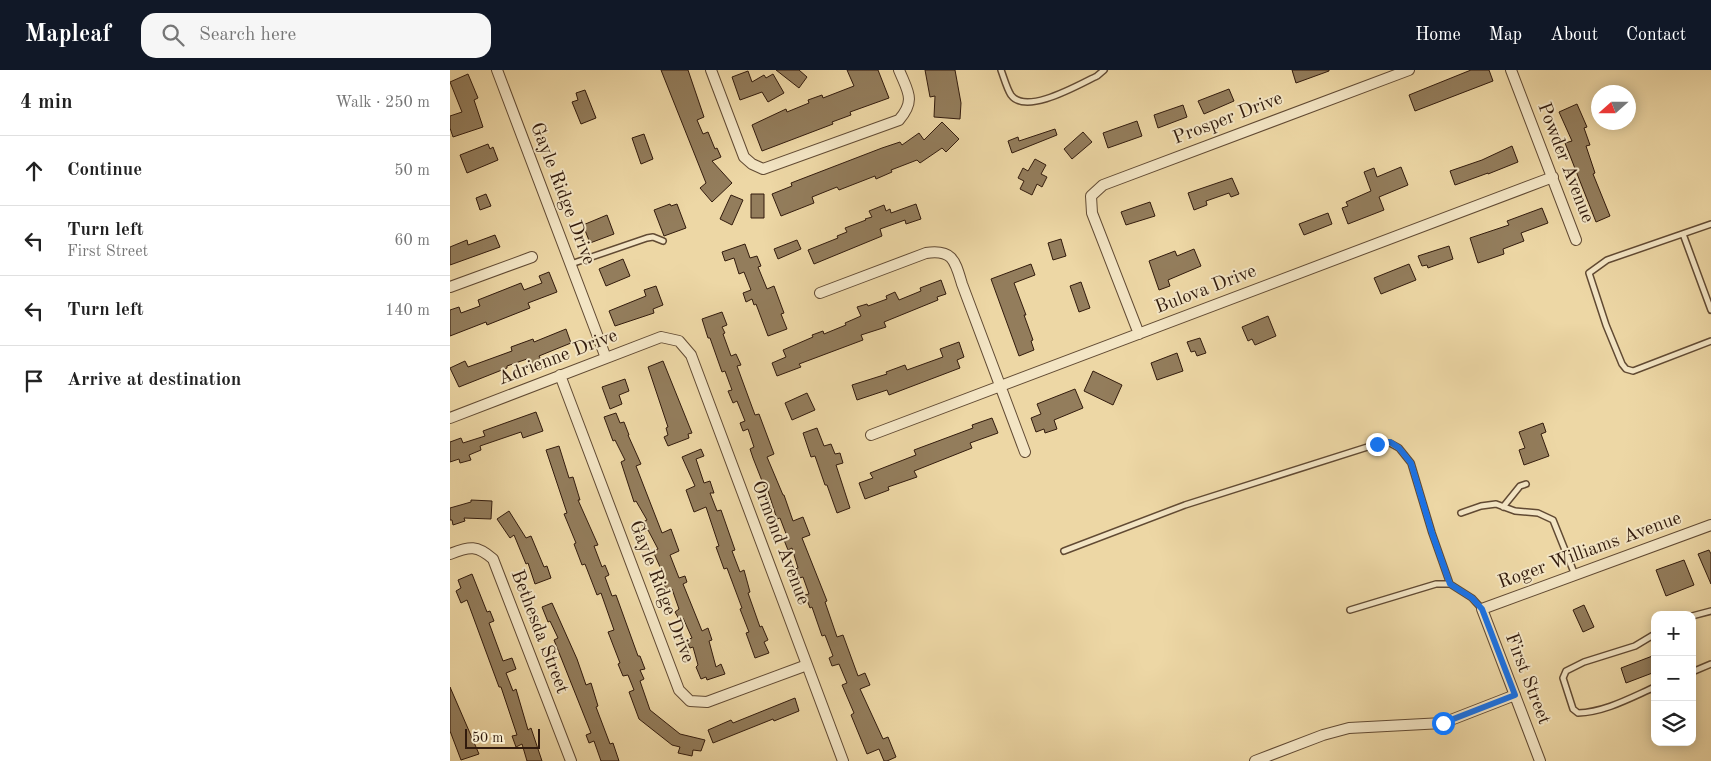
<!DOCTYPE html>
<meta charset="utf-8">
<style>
:root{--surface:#fff;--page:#f6f6f6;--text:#222;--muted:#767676;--line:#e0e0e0;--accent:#111827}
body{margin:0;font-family:"Old Standard TT",serif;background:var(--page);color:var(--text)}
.controls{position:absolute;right:15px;bottom:15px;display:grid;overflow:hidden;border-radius:10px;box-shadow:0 2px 12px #0003}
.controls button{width:45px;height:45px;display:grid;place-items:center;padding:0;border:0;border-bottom:1px solid var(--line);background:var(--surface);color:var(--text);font:25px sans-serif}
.compass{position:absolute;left:1141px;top:15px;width:45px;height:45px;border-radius:50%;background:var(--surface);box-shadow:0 2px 12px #0003;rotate:249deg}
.scale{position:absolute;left:15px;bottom:12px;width:75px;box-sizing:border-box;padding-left:5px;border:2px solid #321b0d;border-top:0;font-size:14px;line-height:18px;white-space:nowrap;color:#321b0d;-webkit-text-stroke:4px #f3e5c4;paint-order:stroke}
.stop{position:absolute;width:15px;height:15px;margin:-11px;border:4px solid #1a73e8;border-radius:50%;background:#fff}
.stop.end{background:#1a73e8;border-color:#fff;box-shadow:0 1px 5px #0008}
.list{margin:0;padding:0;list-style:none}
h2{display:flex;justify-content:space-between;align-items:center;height:65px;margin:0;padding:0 20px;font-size:21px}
h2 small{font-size:16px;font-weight:400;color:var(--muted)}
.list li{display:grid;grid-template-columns:32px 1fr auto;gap:15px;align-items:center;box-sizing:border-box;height:70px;padding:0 20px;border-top:1px solid var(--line)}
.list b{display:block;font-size:19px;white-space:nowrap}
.list p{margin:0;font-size:16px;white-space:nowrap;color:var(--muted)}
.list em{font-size:16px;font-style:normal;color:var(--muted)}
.icon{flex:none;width:28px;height:28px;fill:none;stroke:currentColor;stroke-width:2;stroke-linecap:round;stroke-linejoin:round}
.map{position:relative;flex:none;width:1261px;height:691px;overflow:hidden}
header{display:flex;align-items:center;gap:30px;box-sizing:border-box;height:70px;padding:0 25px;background:var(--accent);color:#fff}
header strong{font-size:24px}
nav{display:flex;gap:28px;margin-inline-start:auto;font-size:18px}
.search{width:350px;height:45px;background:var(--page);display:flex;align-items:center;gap:12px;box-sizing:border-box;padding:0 18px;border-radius:15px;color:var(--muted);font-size:19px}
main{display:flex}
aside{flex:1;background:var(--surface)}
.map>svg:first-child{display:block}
.building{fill:#937d5c;stroke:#321b0d}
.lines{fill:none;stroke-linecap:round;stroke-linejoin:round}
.service-casing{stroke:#614a33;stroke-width:8}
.minor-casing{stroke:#614a33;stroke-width:12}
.service{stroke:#f3e5c4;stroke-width:5}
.minor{stroke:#f3e5c4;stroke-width:10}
.route{stroke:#1a73e8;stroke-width:6}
.labels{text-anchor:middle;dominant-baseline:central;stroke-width:4;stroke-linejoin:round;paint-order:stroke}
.street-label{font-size:19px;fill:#321b0d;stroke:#f3e5c4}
</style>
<header>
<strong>Mapleaf</strong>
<div class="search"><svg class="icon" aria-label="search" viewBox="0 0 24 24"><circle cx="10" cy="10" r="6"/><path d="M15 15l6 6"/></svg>Search here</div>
<nav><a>Home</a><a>Map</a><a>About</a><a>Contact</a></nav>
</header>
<main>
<aside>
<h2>4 min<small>Walk · 250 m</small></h2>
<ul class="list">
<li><svg class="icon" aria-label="ahead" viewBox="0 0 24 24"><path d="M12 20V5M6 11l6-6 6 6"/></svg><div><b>Continue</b></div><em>50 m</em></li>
<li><svg class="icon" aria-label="left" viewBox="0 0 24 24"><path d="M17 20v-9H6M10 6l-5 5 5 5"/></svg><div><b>Turn left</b><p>First Street</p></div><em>60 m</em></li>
<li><svg class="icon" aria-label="left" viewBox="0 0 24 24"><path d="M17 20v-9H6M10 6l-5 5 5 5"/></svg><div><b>Turn left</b></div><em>140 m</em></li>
<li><svg class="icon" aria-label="arrive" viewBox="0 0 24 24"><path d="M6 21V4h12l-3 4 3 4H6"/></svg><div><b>Arrive at destination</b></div></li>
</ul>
</aside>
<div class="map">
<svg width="1261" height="691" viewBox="0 0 1261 691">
<rect width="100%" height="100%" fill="#edd7a5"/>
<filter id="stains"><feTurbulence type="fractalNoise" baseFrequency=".004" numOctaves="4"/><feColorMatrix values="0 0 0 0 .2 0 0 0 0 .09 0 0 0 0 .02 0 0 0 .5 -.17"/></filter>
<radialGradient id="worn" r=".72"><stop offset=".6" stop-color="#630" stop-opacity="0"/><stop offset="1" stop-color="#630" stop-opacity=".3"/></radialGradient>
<path class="building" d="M211,0H238L254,47L247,50L253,64L258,62L265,79L267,78L271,87L262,91L282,113L262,132L250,118L256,113Z
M326,0H349L357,7L349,18Z
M397,0H428L439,28L400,42L401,45L382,52L383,54L312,81L302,55L336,39L337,42L359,33L358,30L372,25L373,28L404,16Z
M475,0H505L511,33L510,49L484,47L485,26L480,27Z
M842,0H879V1L846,13Z
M1021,0H1039L1043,11L965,41L959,25Z
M298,1L302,12L314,5L316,8L323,4L334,23L318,32L312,22L290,30L282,7Z
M18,4L28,28L24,30L33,57L3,67L0,58V46L12,42L0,12Z
M779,19L784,31L754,44L748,31Z
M135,20L146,48L131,54L122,32L128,30L126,23Z
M1127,34L1137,57L1134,58L1140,75L1136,76L1145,103L1143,104L1160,146L1146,152L1115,73L1122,71L1109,42Z
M733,35L737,47L708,58L704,45Z
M687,51L692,66L658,78L653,63Z
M492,52L509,69L496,82L492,78L470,93L467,90L441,100L442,102L426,109L425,106L389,120L387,117L362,127L364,133L331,146L322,124L342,116L341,113L432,78L450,72L452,75L469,63L474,70Z
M605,59L607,65L562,83L558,71L568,67L569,71Z
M633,62L642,72L622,89L614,79Z
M194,64L203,89L191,94L182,68Z
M38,74L40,79L43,77L48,90L17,103L10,85Z
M1062,76L1068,92L1038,104V103L1005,115L1000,101L1032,90Z
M585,89L596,95L591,104L597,107L592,117L587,114L582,125L570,119L574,111L568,108L573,98L578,101Z
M951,97L958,115L929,127L934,140L898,154L892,138L898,136L896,132L921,121L914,102L924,98L927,107Z
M782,108L789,124L781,127L779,123L756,131L757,135L744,140L738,123Z
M36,124L41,136L30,140L26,128Z
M301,124H314V148H301Z
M281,125L293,130L282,155L270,149Z
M700,132L705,146L676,155L671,142Z
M220,134L221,136L227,134L236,158L214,166L204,140Z
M466,134L471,149L456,154L455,150L430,159L432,166L364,194L358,180L388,168L387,166L397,162L395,158L416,150L415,149L422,147L419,141L434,135L436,141L440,139L441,143Z
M1092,138L1098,153L1071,163L1074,171L1053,179L1054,184L1028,193L1020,168L1059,155L1057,151Z
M878,143L882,154L854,165L849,154Z
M157,145L164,164L140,173L133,155Z
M45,165L50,177L0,195V177L17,170L18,175Z
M611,169L616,186L603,190L598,173Z
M347,170L351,179L328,189L324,179Z
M295,174L300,188L307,186L311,196L308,197L317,219L324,216L334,243L331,244L337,259L318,266L306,234L304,235L302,229L296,232L293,223L301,220L294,202L289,204L284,188L275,191L272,182Z
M999,176L1003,189L978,198L977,195L972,196L968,186Z
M744,179L751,196L718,210L720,216L709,220L699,191L725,181L727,186Z
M173,189L180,206L156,216L149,199Z
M581,194L585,205L564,213L576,245H574L583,270L581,271L584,280L569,286L541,209Z
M959,194L966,210L931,224L924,208Z
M99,202L107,222L78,233L80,238L37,255L36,252L0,266V240L9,237L11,243L30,236L28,230L71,213L74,220L92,213L89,206Z
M491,210L496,224L487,227L488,230L434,252L436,257L411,265L413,270L349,294L351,297L327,306L322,293L336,287L333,280L363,267L362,265L373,261L374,264L396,255L395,253L411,246L407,237L417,234L418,236L437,229L436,226L445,222L449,230L471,221L470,218Z
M631,212L640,238L629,242L620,216Z
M206,216L213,235L203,239L204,243L165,256L159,241L196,226L194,220Z
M272,242L277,255L272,257L275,263L273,264L281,286L286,284L291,295L287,296L298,326L305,345L309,344L324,384L317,387L333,425H334L343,451L353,447L360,465L352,468L377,531L375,532L387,567L393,565L408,606L415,603L420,615L410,619L433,669L438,667L446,687L437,691H434L429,679L417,684L401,645L404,643L392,615L397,613L389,594L382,596L379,588L383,586L375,565L372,566L362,537L360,538L355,525L359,524L353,507L349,508L345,499L348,498L342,478L338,480L334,470L338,469L330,448L327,449L318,421H316L303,388L300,379L304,377L298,359L293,361L290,353L295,351L287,331L283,333L278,321L282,320L275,301L272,302L260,268H258L252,249Z
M818,246L826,266L805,275L802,269L798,271L792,257Z
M116,259L121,273L89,286L91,290L79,295L77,289L57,296V298L9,317L0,298L15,291L18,297L62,281L61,277L83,269L84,272Z
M750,268L756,283L747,286L745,281L741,282L737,272Z
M509,272L514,287L507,290L510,298L439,325L437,320L407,330L402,315L437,304L436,302L455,295L457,300L493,287L490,279Z
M727,283L733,301L707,310L701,293Z
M213,291L242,363L238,364L239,368L218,376L214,367L218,365L216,358L218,357L198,297Z
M643,301L672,315L663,335L634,321Z
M175,309L179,321L169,325L172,334L160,339L152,317Z
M625,319L633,338L604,350L607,359L595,363L594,359L586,362L581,348L591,344L587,334Z
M357,323L365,340L342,350L335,333Z
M86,342L93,361L73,368L71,362L30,376L31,380L19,385L21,390L10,393L9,389L0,392V372L11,368L13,373L35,366L33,361Z
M166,343L170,353L174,352L179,365H178L191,394L186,396L212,463L221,459L229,481L220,485L229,508L235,506L237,512L233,514L248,551L252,561L258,558L262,570L259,571L266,597L271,594L275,604L257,610L256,607L251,609L246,597L248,595L243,577L240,578L236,570L242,568L233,548L229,549L225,542L229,539L222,519L217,522L212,508L214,506L203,481L208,479L198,460L195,461L191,453L197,450L186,431L184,432L171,392L175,390L165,370L163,371L154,347Z
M542,348L548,363L520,373L522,378L464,401L467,407L438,417L439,420L415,429L409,413L423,408L420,403L466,385L464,380L523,358L522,355Z
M1093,353L1096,362L1091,364L1099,386L1074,395L1069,380L1075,378L1069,362Z
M367,358L374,376L381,374L385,384L390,383L393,393L386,395L400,438L387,443L377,415H375L365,386L361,387L353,363Z
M109,376L119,408L123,407L130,430H128L148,475L144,476L152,497L155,495L159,505L155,507L162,526L166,525L188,586H190L195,599L190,600L194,609L190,611L200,640L230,664L255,670L251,681L243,680L242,686L228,683L230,677L222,675L189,649L179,622L184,620L178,605L173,606L168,594L170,593L158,562L164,560L151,523L147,525L135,494L132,495L124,474L126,473L114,444L117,443L96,380Z
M251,379L254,386L246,389L254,413L260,411L264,423H260L267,441L271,440L285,480L282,481L290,502L294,500L300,522L298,523L310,557L312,556L318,570L314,572L319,583L305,588L296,563L299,562L290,539L292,538L277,498L274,499L266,477L269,476L256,437L244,442L236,420L245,416L232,387Z
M21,430L42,431L41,449L14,448L15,451L3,455L2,450H0V438L21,432Z
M59,441L76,468L81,466L94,497L97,496L101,508L85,514L78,493L76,494L64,465L60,468L47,449Z
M1259,480L1261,484V514L1248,484Z
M1234,490L1244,515L1216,526L1206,500Z
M22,504L37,542L40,541L44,551L39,553L53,591L62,588L66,599L56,603L63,621L66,619L78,660L81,658L92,691H77L72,674L66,677L62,666L67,665L51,617H49L17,530L11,533L6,521L11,518L8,510Z
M102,533L127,589L136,615L141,613L148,636L146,637L160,674L163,673L169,691H151L144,671L139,673L136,665L141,663L104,570L108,568L100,551L98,552L92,537Z
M1134,535L1144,557L1133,562L1123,540Z
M1205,585V602L1176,613L1171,598Z
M0,617L29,684L11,690L0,661Z
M345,628L349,641L324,651L323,649L263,673L258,660L281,650L283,653Z"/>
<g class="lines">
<defs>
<path id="service" d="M551,0C554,8 557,19 561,25C576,46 630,14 647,6L654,0
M1261,154L1157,190L1139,203L1156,255L1172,294L1176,299L1183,301L1261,271
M1233,164L1261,240
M121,194L197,168L203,167L213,171
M1053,437L1070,416L1076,414
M1011,443L1031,436L1046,434L1065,441L1088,443L1103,450L1125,505
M614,481L735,435L927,374L940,373L949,378L961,393L982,463L1000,514
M900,540L986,514H1000L1022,528L1032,539
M1242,546L1261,541
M1205,564L1185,576L1134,592L1116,601L1113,608L1123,639L1128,643C1155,642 1180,628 1205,617
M1242,602L1261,594"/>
<path id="minor" d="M47,0L156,288
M261,0L294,87L302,94L313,99L449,50C466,30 458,22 449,0
M1061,0L1126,170
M0,217L82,187
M370,223L476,183C503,179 505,191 512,214L575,382
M689,264L642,143L641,126L653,115L959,0
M110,305L229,620L240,631L257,632L357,595
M0,348L211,267L229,271L241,285L393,691
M421,365L1103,107
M0,484C20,476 27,475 43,489L121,691
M805,691L873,665L899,658L993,653L1065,625
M1090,691L1032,539L1261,455"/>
</defs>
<use href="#service" class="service-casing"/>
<use href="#minor" class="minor-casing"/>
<use href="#service" class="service"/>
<use href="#minor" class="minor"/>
</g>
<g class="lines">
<path class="route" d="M927,374L940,372L949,378L961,393L982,463L1000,514L1022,528L1032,539L1065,625L993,653"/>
</g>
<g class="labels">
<g class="street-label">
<text transform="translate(778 49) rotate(-21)">Prosper Drive</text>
<text transform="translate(1115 93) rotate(69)">Powder Avenue</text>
<text transform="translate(112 124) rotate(69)">Gayle Ridge Drive</text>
<text transform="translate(756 220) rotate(-21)">Bulova Drive</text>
<text transform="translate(108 288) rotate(-21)">Adrienne Drive</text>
<text transform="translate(330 473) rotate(69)">Ormond Avenue</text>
<text transform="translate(1140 481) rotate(-20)">Roger Williams Avenue</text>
<text transform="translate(211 522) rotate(69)">Gayle Ridge Drive</text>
<text transform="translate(89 562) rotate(69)">Bethesda Street</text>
<text transform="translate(1077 609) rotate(69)">First Street</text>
</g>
</g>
<rect width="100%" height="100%" filter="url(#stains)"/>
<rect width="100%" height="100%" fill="url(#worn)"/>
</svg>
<div class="controls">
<button>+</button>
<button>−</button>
<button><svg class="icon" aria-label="layers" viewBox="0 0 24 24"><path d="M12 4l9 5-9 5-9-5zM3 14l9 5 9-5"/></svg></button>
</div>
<svg class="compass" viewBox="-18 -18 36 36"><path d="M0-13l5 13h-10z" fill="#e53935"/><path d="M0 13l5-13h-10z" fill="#767676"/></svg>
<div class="scale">50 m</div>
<div class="stop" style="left:993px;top:653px"></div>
<div class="stop end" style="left:927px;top:374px"></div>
</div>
</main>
